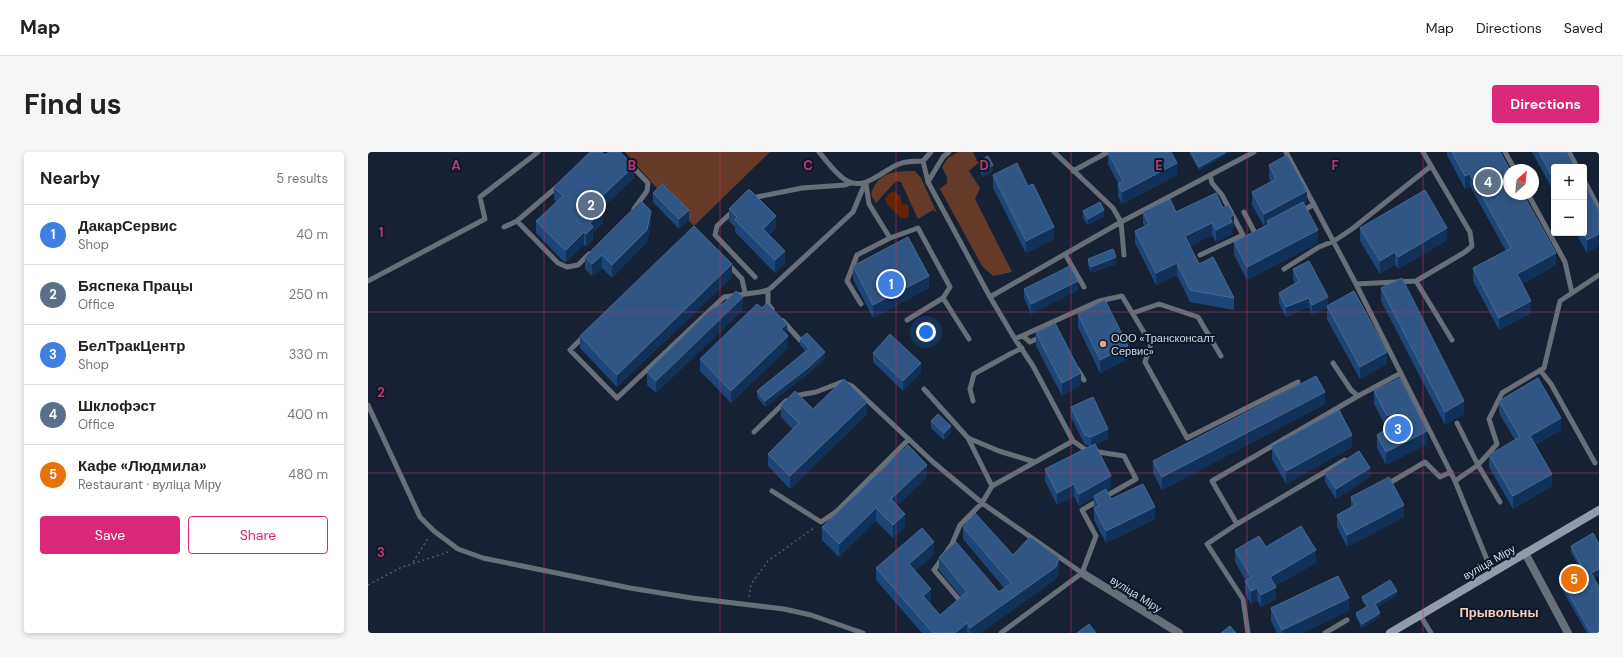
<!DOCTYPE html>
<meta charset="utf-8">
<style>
:root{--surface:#fff;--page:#f6f6f6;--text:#222;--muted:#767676;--line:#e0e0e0;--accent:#db2777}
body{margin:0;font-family:"DM Sans",sans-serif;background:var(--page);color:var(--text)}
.controls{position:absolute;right:12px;top:12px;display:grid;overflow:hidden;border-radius:4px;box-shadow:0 2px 6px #0003}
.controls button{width:36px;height:36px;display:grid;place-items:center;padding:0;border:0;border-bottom:1px solid var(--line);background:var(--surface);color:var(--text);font:20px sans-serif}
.compass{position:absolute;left:1135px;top:12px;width:36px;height:36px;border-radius:50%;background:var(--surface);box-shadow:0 2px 6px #0003;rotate:27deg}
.you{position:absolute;left:558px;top:180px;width:14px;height:14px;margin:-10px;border:3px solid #fff;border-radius:50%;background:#1a73e8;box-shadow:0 0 0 6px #1a73e833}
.badge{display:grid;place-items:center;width:26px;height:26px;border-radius:50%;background:var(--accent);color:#fff;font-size:13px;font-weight:700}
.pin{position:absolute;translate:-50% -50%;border:2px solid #fff;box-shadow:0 1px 4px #0006}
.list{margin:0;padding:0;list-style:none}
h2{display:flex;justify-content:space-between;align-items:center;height:52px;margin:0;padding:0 16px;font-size:17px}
h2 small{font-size:13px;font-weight:400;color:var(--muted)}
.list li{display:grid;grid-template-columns:26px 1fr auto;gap:12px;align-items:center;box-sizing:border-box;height:60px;padding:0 16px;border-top:1px solid var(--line)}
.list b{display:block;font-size:15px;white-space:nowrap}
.list p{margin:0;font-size:13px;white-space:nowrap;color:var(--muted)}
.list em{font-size:13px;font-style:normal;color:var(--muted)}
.actions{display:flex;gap:8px;padding:12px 16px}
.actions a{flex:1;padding:9px 0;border:1px solid var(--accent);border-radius:4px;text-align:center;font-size:14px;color:var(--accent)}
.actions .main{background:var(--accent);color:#fff}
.map{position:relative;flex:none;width:1231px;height:481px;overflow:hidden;border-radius:4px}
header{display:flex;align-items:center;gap:24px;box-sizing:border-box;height:56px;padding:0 20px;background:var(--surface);border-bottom:1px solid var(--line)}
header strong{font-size:19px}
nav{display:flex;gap:22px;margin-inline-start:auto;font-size:14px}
.intro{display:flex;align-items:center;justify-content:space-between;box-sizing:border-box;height:96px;padding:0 24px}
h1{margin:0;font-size:28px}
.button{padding:10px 18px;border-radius:4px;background:var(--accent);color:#fff;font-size:14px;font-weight:700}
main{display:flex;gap:24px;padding:0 24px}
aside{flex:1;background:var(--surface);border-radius:4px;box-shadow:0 2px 6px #0003}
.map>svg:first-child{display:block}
.green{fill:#663a29}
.water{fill:#662404}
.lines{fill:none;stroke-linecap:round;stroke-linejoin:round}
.path{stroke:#525d6c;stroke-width:1.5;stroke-dasharray:2 3;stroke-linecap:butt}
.lane{stroke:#696f78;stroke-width:5}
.street{stroke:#696f78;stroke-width:8}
.secondary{stroke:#919caa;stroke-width:8}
.wall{fill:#1c4678}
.shaded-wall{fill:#113158}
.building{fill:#2f5684;stroke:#486a92}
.grid{fill:none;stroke:#c4356f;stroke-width:1;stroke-opacity:0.55}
.poi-dot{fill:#f2a081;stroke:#0d1928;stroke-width:1.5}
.labels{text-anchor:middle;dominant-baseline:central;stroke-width:4;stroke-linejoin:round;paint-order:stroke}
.poi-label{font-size:11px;fill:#d0d8e3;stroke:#0d1928;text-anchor:start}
.street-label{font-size:11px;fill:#d0d8e3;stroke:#0d1928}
.quarter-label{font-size:13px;font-weight:bold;fill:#fcccba;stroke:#0d1928}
.grid-label{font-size:13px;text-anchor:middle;font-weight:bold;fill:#c4356f;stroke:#0d1928;stroke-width:4;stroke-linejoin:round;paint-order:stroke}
</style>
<header>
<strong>Map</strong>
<nav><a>Map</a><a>Directions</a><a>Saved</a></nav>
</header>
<div class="intro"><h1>Find us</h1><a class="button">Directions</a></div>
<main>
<aside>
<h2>Nearby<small>5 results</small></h2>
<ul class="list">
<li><span class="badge" style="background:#3f7fe0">1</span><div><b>ДакарСервис</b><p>Shop</p></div><em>40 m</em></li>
<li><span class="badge" style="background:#5c6f8a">2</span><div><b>Бяспека Працы</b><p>Office</p></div><em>250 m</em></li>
<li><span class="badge" style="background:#3f7fe0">3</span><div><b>БелТракЦентр</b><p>Shop</p></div><em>330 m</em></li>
<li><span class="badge" style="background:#5c6f8a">4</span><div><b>Шклофэст</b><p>Office</p></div><em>400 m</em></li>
<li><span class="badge" style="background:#e8710a">5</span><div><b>Кафе «Людмила»</b><p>Restaurant · вуліца Міру</p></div><em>480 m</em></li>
</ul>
<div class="actions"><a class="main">Save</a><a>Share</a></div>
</aside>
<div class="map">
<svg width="1231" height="481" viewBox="0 0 1231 481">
<rect width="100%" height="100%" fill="#162233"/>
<path class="green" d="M257,0H402L326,74L294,42Z
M590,0H605L610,11L601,19L612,36L607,47L644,120L625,124L614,114L572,37L579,31V25L574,15L580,6Z
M547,19L553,26L569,61L565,58L550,67L533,30L528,29L508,51L503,43C509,20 526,19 547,19Z"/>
<path class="water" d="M526,39L532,44L534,52L540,53L541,58L540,66H533L519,52L517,47L520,42Z"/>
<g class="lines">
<path class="path" d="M45,410L61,385
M0,433L32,416L80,400
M381,445L383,432L400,409L447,375"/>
<path class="lane" d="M451,0C458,8 466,20 476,27C496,41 513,19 531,12C538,9 548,9 555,9L560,30L622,145L647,187L665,214L705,289L718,298L756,304L768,327L714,358L728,384L714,421L633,481
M686,0L745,56L753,70L756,103
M918,0L988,132L1087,329L1124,420
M1137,0L1147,18
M1201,0L1209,15
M555,9L563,0
M261,11L280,31L279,39L266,57
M705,19L740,0
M1216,28L1231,57
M560,30L575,5L581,0
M498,32L501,52L522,86L550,76L582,135L575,146L601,187
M1160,42L1197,110L1204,141
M384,46L434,36L477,33L483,31
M365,59L349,74L347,83L387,125
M876,60L888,83L890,82
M933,60L946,52
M149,69L190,111L199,115L210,113L221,102
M136,75L149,69L190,34
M697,102L716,135
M832,103L875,83L854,43L844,31L842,23
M360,112L374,127L377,141
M916,117L951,95L966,89L984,77L1063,14
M0,129L117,67L112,45L170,0
M1048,129L1084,188
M988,132L1048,129L1097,100L1104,94L1102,80L1055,0
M400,138V152L404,157
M622,145L753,70L886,0
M493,152L479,129L489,103L522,86
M765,161L791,152L830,165L853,204
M539,168L575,146
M415,169L432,188
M217,183L202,198L249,246L356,145L392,140L400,138L404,135L485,60L497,31
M655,184L662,190L673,185
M647,187L731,149L754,144L783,192L777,210L819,286L930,230
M965,211L983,238L990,244L1033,221
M710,218L716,228
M1172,218L1183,232L1227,311
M556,237L600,286L624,334L614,351L592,373L584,392L566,418L594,451
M426,244L448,240L474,230L484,234L565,310L614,351L714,421
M605,249L602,237L606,222L642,202L654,196
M0,253L52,365L66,379L90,397L115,406L262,436L324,446L416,457L443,463L495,481
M1089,271L1110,313L1132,350
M386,280L418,249
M600,286L631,299L667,310
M977,308L869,372L844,329L990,244
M1087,329L1110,313L1129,292L1121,267L1134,241L1176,216L1192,149L1231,123
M1018,333L1057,310L1072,325L1083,320
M624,334L705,289
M404,339L453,370L469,359L541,287
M869,372L839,392L875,447L880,481
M1052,463L1063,481
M957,481L979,468"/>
<path class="street" d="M1157,401L1200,481
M714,421L811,481"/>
<path class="secondary" d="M1022,481L1231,358"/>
</g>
<path class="wall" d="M740,0L809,23L754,52L750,44V31L740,12Z
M821,0H863L831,18Z
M1079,0H1132L1188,113L1154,132L1163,161L1131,178L1105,129V116L1138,99L1102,34L1097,37L1079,3Z
M1164,0H1199L1186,15V40Z
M237,3L266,26L233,57L235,71L225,80V88L218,94L216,93L198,110L195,109L168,81V69L188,50L186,47V35Z
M610,10L625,19L615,25L610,16Z
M901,13L939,51L937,52L950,91L879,128L866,103V90L899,73V72L896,74L884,53V40L903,30L901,26Z
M625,23L660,34L686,87L658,101L625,36Z
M285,41L321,68L311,77L285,50Z
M855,56L866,75L864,76V82L848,90L844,83L822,94L831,112L866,146V158L822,150L809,123L788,133L767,91V79L777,74L775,72V60H808Z
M361,57L408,76L401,83L417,111L407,121L367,80V75L361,69Z
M715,59L736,64L720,73L715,66Z
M1231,59L1219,101L1208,81H1216Z
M283,72L279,90L244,126L234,116L224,124L217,117V105Z
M992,76L1079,88L1030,117L1027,112L1012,122L992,89Z
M720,107L748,112L723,121L720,113Z
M485,114L561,136L505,166L485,127Z
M925,117L960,154L1019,212L992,227L959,167V156L944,163L941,155L918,165L911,151V141L927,131L925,127Z
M364,125L249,235L212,196V184Z
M1013,136L1096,262L1077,273L1013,149Z
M656,137L710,138L663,162L656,146Z
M394,156L419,183L420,196L363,251L332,219V207Z
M375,158L288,241L279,233V220Z
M710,162L760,207L732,221L710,175Z
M668,181L713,233L694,244L668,194Z
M432,187L457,206L441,221L397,255L389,245V239L437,199L432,193Z
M505,201L553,220L535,239L505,210Z
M1006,239L1059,292L1018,313L1009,296V283L1024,274L1019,277L1006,252Z
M1131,249L1193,278L1167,293L1184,334L1145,357L1121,315V303L1147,288L1131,261Z
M957,252L794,338L785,321V309Z
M413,253L445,257L499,262L422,337L400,314V302L425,278L413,265Z
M703,255L740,286L727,293L743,337L739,339L743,347L787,367L738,391L726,368V346L711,354L706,344L689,353L677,329V317L722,294L717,293L703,265Z
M563,269L583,280L576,288L563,276Z
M904,294L984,295L918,332L904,307Z
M957,321L1002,325L968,347L957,330Z
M559,325L529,354L537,374L525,386L508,369L471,405L454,388V375Z
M983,345L1036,365L979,395L969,375V363L983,355Z
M595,375L645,403L691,419L688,427L612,481H554L508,428V416L566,402L547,419L563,450L562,451L572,463L593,445L571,418V405L631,440L636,436L595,387Z
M1231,392V423L1226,426L1231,481H1219L1191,432V425L1211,414L1203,401V394Z
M898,395L948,411L907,434L908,447L893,455L889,448L883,452L877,441V429H878L867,410V398Z
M1029,443L1009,455L1012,465L994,476L988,465V461L998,455L994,449V445Z
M903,456L981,459L934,481H909L903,469Z"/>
<path class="shaded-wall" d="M858,0H863L831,18V15Z
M809,11V23L754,52V40Z
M625,13V19L615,25V19Z
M266,14V26L227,63V51Z
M1102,22V34L1097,37V24Z
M939,39V51L901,72L899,69V72L896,74V62Z
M321,58V68L311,77V67Z
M736,58V64L720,73V67Z
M235,59V71L225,80V88L218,94V82L222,71Z
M283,59V72L279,90L244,126V113Z
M866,63V75L864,76V82L848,90V78L862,65Z
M408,64V76L395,89V77Z
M844,71V83L817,96V84Z
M686,75V87L658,101V89Z
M1079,76V88L1030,117V105Z
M950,78V91L879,128V115Z
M216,80V93L198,110V98Z
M1231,82V94L1219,101V88Z
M417,99V111L407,121V108Z
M1027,100V112L1012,122V109Z
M1188,101V113L1149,135V122Z
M234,103V116L224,124V112Z
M748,105V112L723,121V115Z
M809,111V123L788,133V121Z
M364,112V125L249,235V223Z
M561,124V136L505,166V153Z
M710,129V138L663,162V152Z
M375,145V158L288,241V229Z
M960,145V155L959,154V156L944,163V153Z
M941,146V155L918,165V155Z
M1163,149V161L1131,178V166Z
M419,172L420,196L363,251V239L413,177Z
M760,194V207L732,221V208Z
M457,200V206L441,221L397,255V249Z
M1019,200V212L992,227V215Z
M553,211V220L535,239V229Z
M713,221V233L694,244V231Z
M957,240V252L794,338V325Z
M1096,249V262L1077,273V260Z
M499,250V262L422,337V324Z
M1025,261V273L1019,277V264Z
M1193,266V278L1162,296V284Z
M583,274V280L576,288V281Z
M740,277V286L723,295V285Z
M1059,279V292L1018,313V300Z
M984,283V295L918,332V319Z
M559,313V325L523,360V347Z
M1002,316V325L968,347V337Z
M1184,322V334L1145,357V344Z
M743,324V337L727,346L726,344V346L711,354V342Z
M706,332V344L689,353V341Z
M1036,353V365L979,395V383Z
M787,355V367L738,391V379Z
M508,356V369L471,405V392Z
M537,362V374L525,386V373Z
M566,390V402L541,424V412Z
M948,398V411L902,437V425Z
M691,406V419L688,427L612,481H602V476Z
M1231,417V423L1223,428V421Z
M908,435V447L893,455V443Z
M889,436V448L883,452V439Z
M563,437V450L555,456V444Z
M1029,439V443L1007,456V452Z
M981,446V459L934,481H914V478Z
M1012,461V465L994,476V472Z
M599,471V481H587Z"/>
<path class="building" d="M222,0H234L237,3L241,0H252L266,14L227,51L235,59L222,71L225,75L218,82L216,80L198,98L195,96L168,69L195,44L186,35Z
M740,0H803L809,11L754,40L750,32L755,29Z
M823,0H858L831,15Z
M1084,0H1132L1142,18H1141V42H1155L1188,101L1149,122L1163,149L1131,166L1105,116L1143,96L1102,22L1097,24Z
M1171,0H1199L1207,15H1186V28Z
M919,3L939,39L896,62L884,40L908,27L901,13Z
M620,4L625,13L615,19L610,10Z
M649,11L660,34L665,32L686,75L658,89L625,23Z
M1216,31L1231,59V82L1219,88L1215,81H1216Z
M294,32L321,58L311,67L285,41Z
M380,38H382L408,64L395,77L417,99L407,108L367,68L369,65L361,57Z
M1057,38L1079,76L1030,105L1027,100L1012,109L992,76Z
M848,41L855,56L860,53L866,63L862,65L864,70L848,78L844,71L817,84L831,112L845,105L866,146L822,138L809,111L788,121L767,79L781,72L775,60L802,47L808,60Z
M273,49L283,59L279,78L244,113L234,103L224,112L217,105Z
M732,50L736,58L720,67L715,59Z
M935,50L950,78L879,115L866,90L901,72L899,69Z
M326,74L364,112L249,223L212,184Z
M540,85L561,124L505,153L485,114Z
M745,97L748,105L723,115L720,107Z
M941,109L960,145L944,153L941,146L918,155L911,141L931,129L925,117Z
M702,114L710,129L663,152L656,137Z
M1034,126L1096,249L1077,260L1013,136Z
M368,139L375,145L288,229L279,220L342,158L356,151Z
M986,139L1019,200L992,215L959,154Z
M737,148L760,194L732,208L710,162Z
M399,151L419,172L413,177L420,184L363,239L332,207L389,152L394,156Z
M687,171L713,221L694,231L668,181Z
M439,181L457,200L441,215L397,249L389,239L441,197L432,187Z
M522,182L553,211L535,229L505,201Z
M948,224L957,240L794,325L785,309Z
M1032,226L1059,279L1018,300L1009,283L1031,269L1025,261L1019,264L1006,239Z
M1170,226L1193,266L1162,284L1184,322L1145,344L1121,303L1152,285L1131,249Z
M476,227L499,250L422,324L400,302L431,271L413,253L427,239L445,257Z
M725,245L740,277L723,285L717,283L703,255Z
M971,258L984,283L918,319L904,294Z
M570,262L583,274L576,281L563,269Z
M727,292L743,324L711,342L706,332L689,341L677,317Z
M540,293L559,313L523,347L537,362L525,373L508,356L471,392L454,375Z
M991,299L1002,316L968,337L957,321Z
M1021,325L1036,353L979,383L969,363L987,353L983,345Z
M775,332L787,355L738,379L726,356L731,354L726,344L738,337L743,347Z
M607,361L645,403L662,385L691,406L688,415L602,476L599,471L587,481H565L508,416L554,376L566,390L541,412L563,437L555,444L572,463L599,440L571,405L588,390L631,440L643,431L595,375Z
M933,374L948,398L902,425L908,435L893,443L889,436L883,439L877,429L883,425L867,398L891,384L898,395Z
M1225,381L1231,392V417L1223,421L1231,435V481H1223L1191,425L1213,413L1203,394Z
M970,424L981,446L914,478L903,456Z
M1022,428L1029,439L1007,452L1012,461L994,472L988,461L1000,454L994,445Z
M721,472L728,481H709Z
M862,474L868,481H853Z"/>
<path class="grid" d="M176,0V481M352,0V481M528,0V481M703,0V481M879,0V481M1055,0V481M0,160H1231M0,321H1231"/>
<circle class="poi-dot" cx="735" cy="192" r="4"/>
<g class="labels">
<g class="poi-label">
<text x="743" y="186">ООО «Трансконсалт<tspan x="743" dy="13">Сервис»</tspan></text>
</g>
<g class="street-label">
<text transform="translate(1121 410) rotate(-30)">вуліца Міру</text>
<text transform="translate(768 442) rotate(32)">вуліца Міру</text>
</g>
<g class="quarter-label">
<text x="1131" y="460">Прывольны</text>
</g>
</g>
<g class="grid-label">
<text x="88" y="18">A</text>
<text x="264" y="18">B</text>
<text x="440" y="18">C</text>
<text x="616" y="18">D</text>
<text x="791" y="18">E</text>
<text x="967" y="18">F</text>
<text x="13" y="85">1</text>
<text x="13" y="245">2</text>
<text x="13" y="405">3</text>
</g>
</svg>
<div class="controls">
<button>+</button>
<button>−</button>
</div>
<svg class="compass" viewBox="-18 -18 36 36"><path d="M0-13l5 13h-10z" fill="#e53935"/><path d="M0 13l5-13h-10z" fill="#767676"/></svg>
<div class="you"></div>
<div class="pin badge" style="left:523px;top:132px;background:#3f7fe0">1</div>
<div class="pin badge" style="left:223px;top:53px;background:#5c6f8a">2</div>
<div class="pin badge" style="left:1030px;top:277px;background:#3f7fe0">3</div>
<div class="pin badge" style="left:1120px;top:30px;background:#5c6f8a">4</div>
<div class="pin badge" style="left:1206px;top:427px;background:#e8710a">5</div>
</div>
</main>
